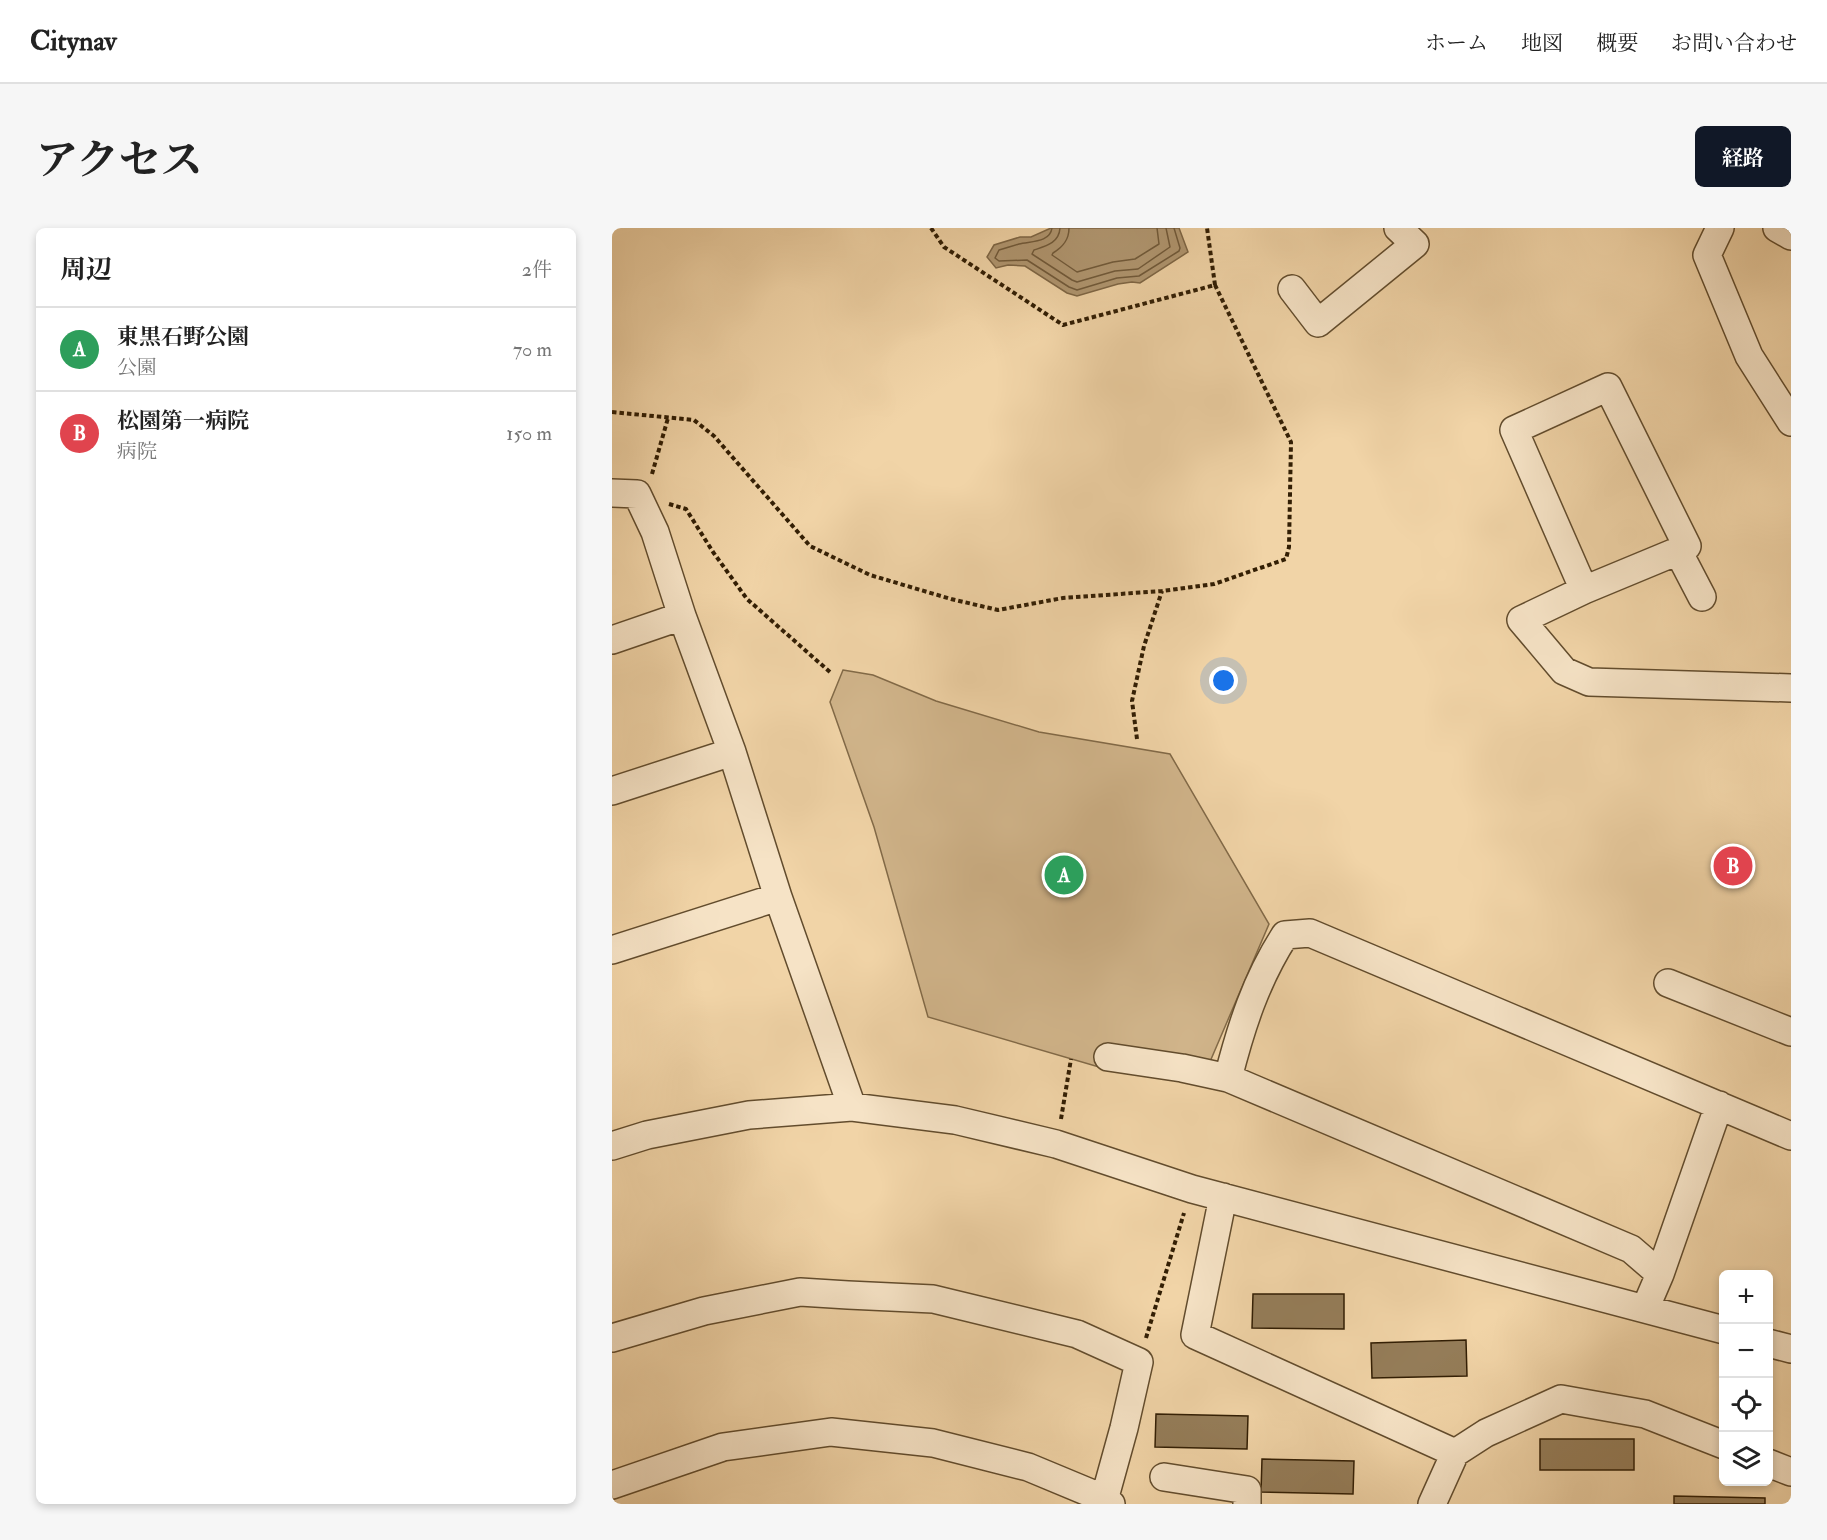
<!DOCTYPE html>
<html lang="ja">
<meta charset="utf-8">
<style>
:root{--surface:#fff;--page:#f6f6f6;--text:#222;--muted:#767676;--line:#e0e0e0;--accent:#111827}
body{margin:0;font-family:"IM FELL Double Pica","Noto Serif JP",serif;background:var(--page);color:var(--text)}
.controls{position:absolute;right:18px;bottom:18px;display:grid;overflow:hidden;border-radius:9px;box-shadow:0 3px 9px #0003}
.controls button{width:54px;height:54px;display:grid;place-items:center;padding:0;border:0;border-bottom:2px solid var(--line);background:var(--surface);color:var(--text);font:30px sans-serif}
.you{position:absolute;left:612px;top:453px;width:21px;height:21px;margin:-15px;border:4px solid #fff;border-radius:50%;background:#1a73e8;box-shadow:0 0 0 9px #1a73e833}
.badge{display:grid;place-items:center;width:39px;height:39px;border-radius:50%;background:var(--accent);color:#fff;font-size:20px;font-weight:700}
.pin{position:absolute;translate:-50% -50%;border:3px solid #fff;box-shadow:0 2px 6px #0006}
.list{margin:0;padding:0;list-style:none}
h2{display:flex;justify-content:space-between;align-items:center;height:78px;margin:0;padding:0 24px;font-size:26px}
h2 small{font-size:20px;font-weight:400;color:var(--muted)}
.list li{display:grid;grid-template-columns:39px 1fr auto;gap:18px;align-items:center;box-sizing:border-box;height:84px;padding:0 24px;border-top:2px solid var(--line)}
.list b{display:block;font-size:22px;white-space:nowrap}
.list p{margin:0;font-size:20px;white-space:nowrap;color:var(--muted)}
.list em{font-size:20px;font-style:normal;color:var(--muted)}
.icon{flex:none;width:33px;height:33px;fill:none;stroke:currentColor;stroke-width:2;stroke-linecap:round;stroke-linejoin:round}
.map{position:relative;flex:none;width:1179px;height:1276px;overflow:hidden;border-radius:9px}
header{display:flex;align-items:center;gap:36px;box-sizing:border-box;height:84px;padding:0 30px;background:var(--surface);border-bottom:2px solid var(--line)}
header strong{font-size:28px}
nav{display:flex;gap:33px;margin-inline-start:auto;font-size:21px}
.intro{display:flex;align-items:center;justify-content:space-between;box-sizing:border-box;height:144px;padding:0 36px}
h1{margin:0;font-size:42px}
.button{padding:15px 27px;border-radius:9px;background:var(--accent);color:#fff;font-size:21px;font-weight:700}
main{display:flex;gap:36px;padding:0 36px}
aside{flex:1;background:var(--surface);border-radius:9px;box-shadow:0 3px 9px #0003}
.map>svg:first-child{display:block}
.green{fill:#d1b58b;stroke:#826a48;stroke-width:1.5}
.water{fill:#b09670;stroke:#7e6645;stroke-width:1.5}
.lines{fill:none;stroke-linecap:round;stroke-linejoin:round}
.shore{stroke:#715a3a;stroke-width:1.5}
.building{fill:#957d59;stroke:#321e04;stroke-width:1.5}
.minor-casing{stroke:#624c2d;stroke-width:30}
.path{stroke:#321e04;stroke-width:4;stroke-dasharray:4.5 3;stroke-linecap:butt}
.minor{stroke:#f6e3c6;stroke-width:27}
</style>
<header>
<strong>Citynav</strong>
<nav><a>ホーム</a><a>地図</a><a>概要</a><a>お問い合わせ</a></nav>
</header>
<div class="intro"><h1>アクセス</h1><a class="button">経路</a></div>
<main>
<aside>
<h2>周辺<small>2件</small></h2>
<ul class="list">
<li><span class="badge" style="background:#2e9e5b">A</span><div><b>東黒石野公園</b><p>公園</p></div><em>70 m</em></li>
<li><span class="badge" style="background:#e0444e">B</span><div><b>松園第一病院</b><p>病院</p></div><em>150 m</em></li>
</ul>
</aside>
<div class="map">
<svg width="1179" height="1276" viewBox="0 0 1179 1276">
<rect width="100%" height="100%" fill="#f1d4a7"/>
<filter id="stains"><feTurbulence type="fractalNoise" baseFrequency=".00333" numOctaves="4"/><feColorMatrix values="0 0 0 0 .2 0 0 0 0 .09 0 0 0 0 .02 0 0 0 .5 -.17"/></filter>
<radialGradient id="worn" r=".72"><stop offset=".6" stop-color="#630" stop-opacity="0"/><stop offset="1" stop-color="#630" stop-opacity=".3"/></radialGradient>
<path class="green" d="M231,442L261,447L324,473L427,504L558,526L657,696L597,836L487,839L316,789L262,599L218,474Z"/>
<path class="water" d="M439,0H567L576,24L528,55L520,54L506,56L465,68L455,65L413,38L396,37L384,40L375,29L382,17L408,9H419Z"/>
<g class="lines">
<path class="shore" d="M440,0C438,15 418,13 407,16C400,18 394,20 387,22L383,30L387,33L415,32L457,59L465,62L505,50L527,48L567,23L568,20L562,0
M448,0C447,15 434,18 422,22L420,26L460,52L465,54L503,43L526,41L558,19L554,0
M457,0C457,12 451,19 441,25L440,27L465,44L501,34L523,31L547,16L545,0"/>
</g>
<path class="building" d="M641,1066H732V1101L640,1100Z
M854,1112L855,1148L760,1150L759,1115Z
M544,1186L636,1188L635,1221L543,1219Z
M928,1211H1022V1242H928Z
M650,1231L742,1233L741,1266L649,1264Z
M1062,1268L1153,1270V1276H1062Z"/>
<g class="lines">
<defs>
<path id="minor" d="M1108,0L1095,27L1137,128L1179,194
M1165,0L1179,8
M680,61L706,95L803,16L786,0
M0,265L25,266L43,304L70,388L120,524L0,563
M1066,323L1090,369
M972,362L902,202L996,159L1075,318L1066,323L972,362L909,392L952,443L977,454L1179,460
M0,412L70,388
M120,524L166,669
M0,722L166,669L240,879
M1056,755L1179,804
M496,829L570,840L616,850
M0,918L35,907L137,887L240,879L343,892L444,916L580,961L1112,1102
M611,969L583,1107L843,1225L874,1205L949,1171L1033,1186L1112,1217
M1048,1046L1107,877
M1033,1081L1048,1046L1019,1021L616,850C629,799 644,752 673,707L698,705L1179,908
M0,1110L92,1083L188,1064L236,1067L321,1071L465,1106L527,1134L512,1200L491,1276
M1156,1115L1179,1121
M1156,1235L1179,1244
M552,1249L635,1262V1276
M0,1257L111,1219L219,1204L321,1215L416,1239L493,1271L499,1276
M820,1276L843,1225"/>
</defs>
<use href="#minor" class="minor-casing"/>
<path class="path" d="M319,0L332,19L451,97L603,57L595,0
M0,184L82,192L102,208L198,318L258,347L339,371L386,382L451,370L550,363L602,356L674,331L677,319L679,214L603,57
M40,246L56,190
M57,276L74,281L101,324L135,371L219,445
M525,511L520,473L532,418L550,363
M449,891L459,831
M534,1110L572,985"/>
<use href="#minor" class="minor"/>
</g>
<rect width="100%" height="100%" filter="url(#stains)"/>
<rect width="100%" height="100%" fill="url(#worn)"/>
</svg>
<div class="controls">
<button>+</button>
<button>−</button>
<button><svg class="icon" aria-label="locate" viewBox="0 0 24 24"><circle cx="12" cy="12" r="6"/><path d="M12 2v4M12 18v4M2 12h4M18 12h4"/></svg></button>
<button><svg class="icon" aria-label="layers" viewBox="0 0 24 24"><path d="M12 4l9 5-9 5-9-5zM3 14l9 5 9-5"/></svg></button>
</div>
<div class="you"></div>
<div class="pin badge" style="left:452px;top:647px;background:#2e9e5b">A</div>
<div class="pin badge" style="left:1121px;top:638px;background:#e0444e">B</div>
</div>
</main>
